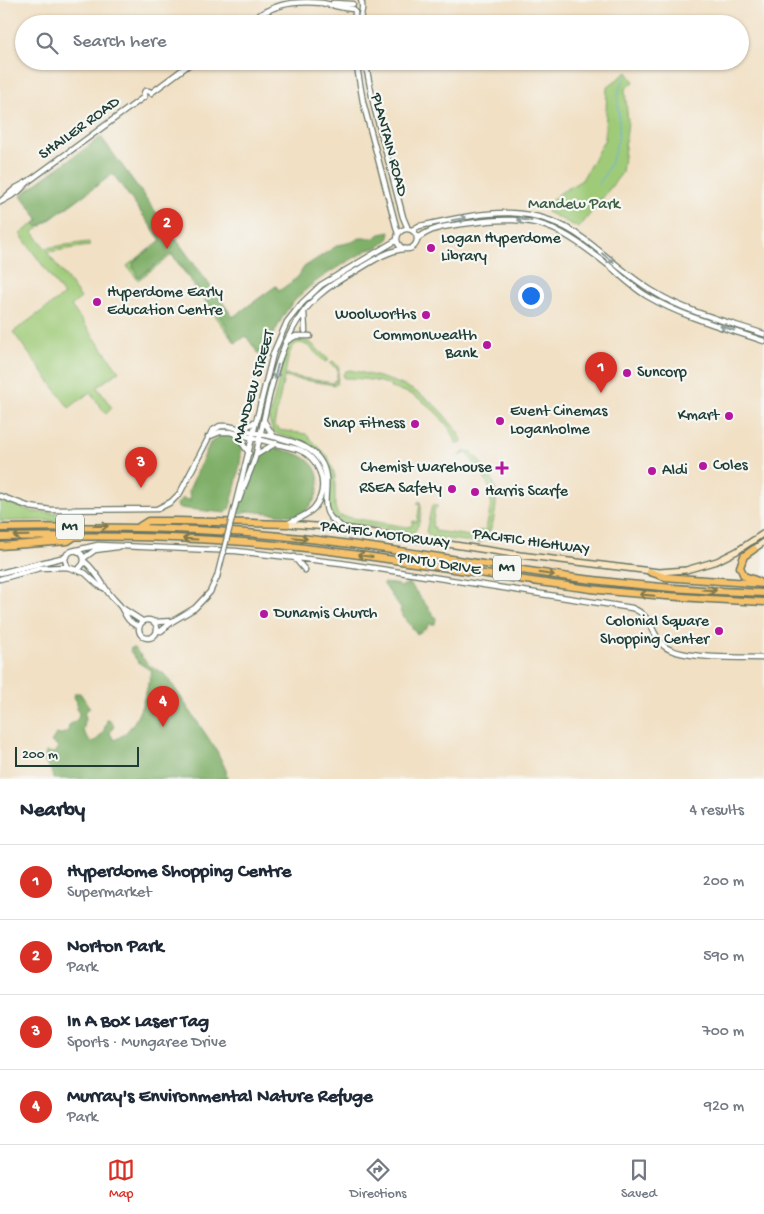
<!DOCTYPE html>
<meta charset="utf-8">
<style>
:root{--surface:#fff;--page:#f6f6f7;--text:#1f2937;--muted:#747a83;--line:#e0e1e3;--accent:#d93025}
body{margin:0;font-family:"Gochi Hand",sans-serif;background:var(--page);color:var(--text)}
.scale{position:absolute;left:15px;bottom:12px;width:124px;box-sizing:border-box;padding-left:5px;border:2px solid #1f3d34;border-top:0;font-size:14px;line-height:18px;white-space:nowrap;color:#1f3d34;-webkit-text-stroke:4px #f6f6f2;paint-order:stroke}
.you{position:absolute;left:530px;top:295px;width:18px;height:18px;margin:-12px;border:4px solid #fff;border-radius:50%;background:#1a73e8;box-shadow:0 0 0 8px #1a73e833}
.badge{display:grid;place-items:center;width:32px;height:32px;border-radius:50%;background:var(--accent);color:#fff;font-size:16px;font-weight:700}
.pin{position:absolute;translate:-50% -41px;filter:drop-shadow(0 1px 2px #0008)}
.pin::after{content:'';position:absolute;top:26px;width:18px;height:15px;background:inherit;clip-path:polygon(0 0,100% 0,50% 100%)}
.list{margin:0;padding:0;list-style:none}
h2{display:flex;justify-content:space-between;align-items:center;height:65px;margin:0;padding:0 20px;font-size:21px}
h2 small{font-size:16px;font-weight:400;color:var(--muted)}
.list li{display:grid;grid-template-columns:32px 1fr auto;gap:15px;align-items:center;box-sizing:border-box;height:75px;padding:0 20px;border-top:1px solid var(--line)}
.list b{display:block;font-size:19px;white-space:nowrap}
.list p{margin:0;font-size:16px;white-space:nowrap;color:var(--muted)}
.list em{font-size:16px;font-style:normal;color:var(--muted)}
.icon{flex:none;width:28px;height:28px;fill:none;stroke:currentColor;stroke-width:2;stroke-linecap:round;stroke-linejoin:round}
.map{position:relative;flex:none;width:764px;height:779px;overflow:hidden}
.search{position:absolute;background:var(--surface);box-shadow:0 1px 4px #0004;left:15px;right:15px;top:15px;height:55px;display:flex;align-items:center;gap:12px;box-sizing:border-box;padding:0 18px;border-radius:28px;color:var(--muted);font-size:19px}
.sheet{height:365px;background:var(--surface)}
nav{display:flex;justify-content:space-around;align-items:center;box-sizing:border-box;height:70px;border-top:1px solid var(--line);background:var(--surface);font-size:14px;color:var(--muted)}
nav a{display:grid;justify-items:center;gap:2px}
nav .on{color:var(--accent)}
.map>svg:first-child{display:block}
.green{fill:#9fcb78;stroke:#5f8456}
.forest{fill:#7faf68;stroke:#4f764e}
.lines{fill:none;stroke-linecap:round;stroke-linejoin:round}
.stream{stroke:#6aaedf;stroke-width:1}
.tertiary-casing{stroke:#687666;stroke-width:7}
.secondary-casing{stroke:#687666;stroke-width:8}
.motorway-casing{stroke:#687666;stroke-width:9}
.tertiary{stroke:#fff;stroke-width:4.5}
.secondary{stroke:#fbe6c4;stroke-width:5}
.motorway{stroke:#f5c16b;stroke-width:6}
.tertiary-bridge-casing{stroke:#687666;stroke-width:7;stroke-linecap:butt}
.tertiary-bridge{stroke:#fff;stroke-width:4.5}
.oneway{stroke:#8f9e9a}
.oneway2{stroke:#7f784d}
.poi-dot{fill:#b5179e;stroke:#f6f6f2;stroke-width:2}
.labels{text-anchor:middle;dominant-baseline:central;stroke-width:4.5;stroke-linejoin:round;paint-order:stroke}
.shield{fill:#f6f6f2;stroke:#60746d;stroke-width:1}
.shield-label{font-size:15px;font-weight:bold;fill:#1f3d34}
.street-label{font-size:16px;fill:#1f3d34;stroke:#f6f6f2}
.park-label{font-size:16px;fill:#3f6045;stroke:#f6f6f2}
.poi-label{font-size:16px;fill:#1f3d34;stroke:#f6f6f2;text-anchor:start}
</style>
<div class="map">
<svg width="764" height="779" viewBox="0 0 764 779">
<rect width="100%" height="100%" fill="#f6f6f2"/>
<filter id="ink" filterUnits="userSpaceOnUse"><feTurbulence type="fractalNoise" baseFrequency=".02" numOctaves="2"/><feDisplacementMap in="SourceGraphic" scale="10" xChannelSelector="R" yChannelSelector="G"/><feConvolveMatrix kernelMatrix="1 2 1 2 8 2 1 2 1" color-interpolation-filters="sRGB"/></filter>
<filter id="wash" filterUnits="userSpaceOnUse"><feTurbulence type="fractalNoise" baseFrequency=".0096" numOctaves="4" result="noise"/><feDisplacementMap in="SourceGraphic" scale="20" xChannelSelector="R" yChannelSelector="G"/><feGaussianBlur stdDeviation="1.12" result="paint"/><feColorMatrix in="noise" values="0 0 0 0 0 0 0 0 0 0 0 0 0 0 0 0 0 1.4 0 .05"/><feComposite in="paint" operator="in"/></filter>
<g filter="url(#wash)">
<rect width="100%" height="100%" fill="#f1e0c4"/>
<path class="green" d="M627,72L634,82L626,88L625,91L628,122L622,173L579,228L547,212L552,200L560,193L582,180L605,139L607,87Z
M101,137L233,317L276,286L290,305C278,323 270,341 264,361L246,336L235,343L172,255L138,280L127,266L161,240L113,174L33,232L45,248L89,242V246L47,252L81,298L71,306L119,371L97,387L112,408L106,414L90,392L69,408L13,332L64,295L20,234L39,220L21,195Z
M299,338L311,343L329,360L327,362L324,361C318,356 312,348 306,345C289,335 287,365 285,375L333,383L334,380L336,381L338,369L330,364L333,361L339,367L337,384L335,385L284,377L274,425L279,430L306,434L328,456L335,476V507L337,513L340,516L407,527L412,526L413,521L417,522L420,504L417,503L420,501C423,511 420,526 413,533L341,522C313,508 346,471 310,446C300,439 288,438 277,434L273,431L269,420L286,350L290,343Z
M350,370C390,379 423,387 449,421C454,427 460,433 462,441L460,444H456C455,429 429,404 416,397C408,392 399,390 390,388L391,385C376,380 359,378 344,378L343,374L346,371Z
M465,451L472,452C479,461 488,471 493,481C500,496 495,534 480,543L432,537L426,532L432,505L434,504L438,507H435L432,527H435V531L477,537L478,531H485C497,488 491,487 467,453L459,456Z
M0,500L34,512L83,514V520L0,521Z"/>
<path class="forest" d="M101,137L233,317L276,286L279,291L298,277L304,267L338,245L352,242L360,238H374L380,234L390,232C390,243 378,248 368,250C313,281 282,297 264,361L246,336L235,343L224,322L172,254H170L139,277H137L136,270L133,268L134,262L161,240L113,174L40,226L37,227L34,224L39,220L21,195Z
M227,435C233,436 239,440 241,447C243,458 233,498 229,510L226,513L178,508L177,504L183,498L190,501L189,490L210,443L220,436Z
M275,448C285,451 296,452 305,458C328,473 320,504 298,516L248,511L237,515L243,494L259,457L269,449Z
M383,583L396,584L400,587L409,583L411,585L436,618L435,624H429L427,628L417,634L400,612L401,609Z
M131,648H134L149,665L166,675L217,751L226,770L227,779H53L51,770L44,761L46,752L56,753L58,746L51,742L56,734L60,735L68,731L69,725L78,719L79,713L76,709L77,702L74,697L75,693H80L90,708L84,712L86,718L83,731L91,742C101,740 105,729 107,720H110L114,726L110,733L114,740C140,729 144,696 152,671L139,663L130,651Z"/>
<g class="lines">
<path class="stream" d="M597,186C609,171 618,148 619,129C620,106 613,96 626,76"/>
</g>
</g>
<g filter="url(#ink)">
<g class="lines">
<defs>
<path id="tertiary" d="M333,3L353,4
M246,24C271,5 290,0 322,3C332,5 342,8 353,9
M355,24V12
M360,24C359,14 365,10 361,0
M356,61L363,102L398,234
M365,61L374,106L403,217L408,229
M151,93L194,61
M144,97V93L145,91H149L151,93
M2,201L18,192L29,181
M0,202L16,188L29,181L144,97
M397 239a10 10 0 1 1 20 0a10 10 0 1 1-20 0Z
M412,230L419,226C479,214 530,199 584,239C607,256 629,277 654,292C686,312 728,322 764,334
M417,239C433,226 450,226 470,223C538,213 560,227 612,268C623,278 635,289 647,296C683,317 725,328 764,341
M304,311L305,331
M285,342L296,336H310
M264,421L274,437
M242,430L257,420
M236,434L249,453
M208,437L220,432H230L297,449C320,457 331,487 314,508C307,516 296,519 287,524
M256,455L276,443
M0,496L30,507L51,510L157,509L171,502L180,493L212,431L220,426H228C239,428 250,432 261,434C287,440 322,444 326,477C328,491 321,507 331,518C335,522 339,524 343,528
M239,500C244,484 252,470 256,454C269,401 276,334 318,296C329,286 342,278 356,271C371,262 386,251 404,249
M235,506L273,354L287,322L302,303L321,285L397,240
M77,551C86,555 86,564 78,569
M294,557L305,570
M84,558L95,550L117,547
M84,561C93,568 100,579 106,589C110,596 116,601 121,607C126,616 128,623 139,626
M0,573L65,557
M0,579L40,568L67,567
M106,589L98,585L85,573L67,567L65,559L67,554L72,551L98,545L236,551L341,563L632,608C653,616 650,633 664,646C681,660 741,657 764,658
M122,608L142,621
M139 629a9 9 0 1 1 18 0a9 9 0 1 1-18 0Z
M155,622L173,621
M157,631H161L173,621L195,608L210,592L217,577"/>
<path id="secondary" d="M287,524L343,528L520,555L659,572L686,570L717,561L737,551L764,533
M754,549L764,542"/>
<path id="motorway" d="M140,526L148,521H178L287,524
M0,528C101,526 200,527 301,538C393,548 484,565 576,578C638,586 701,591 764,593
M0,537C99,535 198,536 297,547C395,558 493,577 591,589C648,596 706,599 764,602
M0,546L68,541L74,537
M754,549L744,556L740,567L744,576L758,581
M650,572L665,577L677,578L764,584"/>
</defs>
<use href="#tertiary" class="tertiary-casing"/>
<use href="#secondary" class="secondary-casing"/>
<use href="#motorway" class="motorway-casing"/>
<use href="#tertiary" class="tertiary"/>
<use href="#secondary" class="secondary"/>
<use href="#motorway" class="motorway"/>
<defs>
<path id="tertiary-bridge" d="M217,577L235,506"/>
</defs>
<use href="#tertiary-bridge" class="tertiary-bridge-casing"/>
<use href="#tertiary-bridge" class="tertiary-bridge"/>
</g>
<defs><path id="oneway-shaft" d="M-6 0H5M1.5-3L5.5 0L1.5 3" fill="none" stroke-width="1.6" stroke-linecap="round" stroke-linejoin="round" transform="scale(1.25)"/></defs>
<g class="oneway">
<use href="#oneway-shaft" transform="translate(459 219) rotate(-10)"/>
<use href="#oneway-shaft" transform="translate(524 220) rotate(-172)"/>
<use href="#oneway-shaft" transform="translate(608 258) rotate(38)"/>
<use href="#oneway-shaft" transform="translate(727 328) rotate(-161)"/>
<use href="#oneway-shaft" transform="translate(276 372) rotate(104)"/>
</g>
<g class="oneway2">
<use href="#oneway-shaft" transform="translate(101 526)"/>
<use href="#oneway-shaft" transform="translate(21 536) rotate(179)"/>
<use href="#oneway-shaft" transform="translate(300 538) rotate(6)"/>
<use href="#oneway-shaft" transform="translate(190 539) rotate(-177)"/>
<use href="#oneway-shaft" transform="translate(365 556) rotate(-172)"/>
<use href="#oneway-shaft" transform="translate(547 574) rotate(8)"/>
<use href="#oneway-shaft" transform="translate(709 590) rotate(3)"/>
<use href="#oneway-shaft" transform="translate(647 595) rotate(-175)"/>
</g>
</g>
<g class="poi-dot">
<circle cx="431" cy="248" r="5"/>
<circle cx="97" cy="302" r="5"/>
<circle cx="426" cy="315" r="5"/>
<circle cx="487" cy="345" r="5"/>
<circle cx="627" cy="373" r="5"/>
<circle cx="729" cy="416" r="5"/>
<circle cx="500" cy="421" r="5"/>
<circle cx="415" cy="424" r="5"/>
<circle cx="703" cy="466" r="5"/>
<path d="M499.5 460.5h5v5h5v5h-5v5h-5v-5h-5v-5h5z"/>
<circle cx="652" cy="471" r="5"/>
<circle cx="452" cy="489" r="5"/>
<circle cx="475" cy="492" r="5"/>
<circle cx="264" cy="614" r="5"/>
<circle cx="719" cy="631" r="5"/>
</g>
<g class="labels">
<g class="shield">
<rect x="56" y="514.5" width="28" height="25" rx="4"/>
<rect x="493" y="555.5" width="28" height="25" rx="4"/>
</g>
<g class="shield-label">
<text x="70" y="527">M1</text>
<text x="507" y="568">M1</text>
</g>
<g class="street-label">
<text transform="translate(80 129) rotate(-36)">SHAILER ROAD</text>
<text transform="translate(388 145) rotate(75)">PLANTAIN ROAD</text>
<text transform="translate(255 387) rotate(-74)">MANDEW STREET</text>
<text transform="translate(385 536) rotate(8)">PACIFIC MOTORWAY</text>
<text transform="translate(531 543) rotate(8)">PACIFIC HIGHWAY</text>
<text transform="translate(439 565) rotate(9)">PINTU DRIVE</text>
</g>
<g class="park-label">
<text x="574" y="205">Mandew Park</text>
</g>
<g class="poi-label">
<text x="441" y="239">Logan Hyperdome<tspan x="441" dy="18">Library</tspan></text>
<text x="107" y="293">Hyperdome Early<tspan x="107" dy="18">Education Centre</tspan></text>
<text x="416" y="315" text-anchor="end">Woolworths</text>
<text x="477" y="336" text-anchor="end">Commonwealth<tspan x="477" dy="18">Bank</tspan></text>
<text x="637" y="373">Suncorp</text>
<text x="510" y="412">Event Cinemas<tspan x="510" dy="18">Loganholme</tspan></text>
<text x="719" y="416" text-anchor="end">Kmart</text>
<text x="405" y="424" text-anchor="end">Snap Fitness</text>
<text x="713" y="466">Coles</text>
<text x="492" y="468" text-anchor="end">Chemist Warehouse</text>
<text x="662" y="471">Aldi</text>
<text x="442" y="489" text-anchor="end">RSEA Safety</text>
<text x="485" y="492">Harris Scarfe</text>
<text x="274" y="614">Dunamis Church</text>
<text x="709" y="622" text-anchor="end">Colonial Square<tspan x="709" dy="18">Shopping Center</tspan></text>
</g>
</g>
</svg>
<div class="scale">200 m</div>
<div class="you"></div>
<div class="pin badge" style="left:601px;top:393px">1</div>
<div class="pin badge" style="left:167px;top:249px">2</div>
<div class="pin badge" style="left:141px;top:488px">3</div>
<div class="pin badge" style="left:163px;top:727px">4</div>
<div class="search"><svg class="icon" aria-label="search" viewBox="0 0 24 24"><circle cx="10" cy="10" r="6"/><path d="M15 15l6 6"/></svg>Search here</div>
</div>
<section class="sheet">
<h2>Nearby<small>4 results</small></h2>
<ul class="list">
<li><span class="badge">1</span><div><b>Hyperdome Shopping Centre</b><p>Supermarket</p></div><em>200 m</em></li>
<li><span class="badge">2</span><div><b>Norton Park</b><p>Park</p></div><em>590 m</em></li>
<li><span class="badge">3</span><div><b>In A Box Laser Tag</b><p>Sports · Mungaree Drive</p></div><em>700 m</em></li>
<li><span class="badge">4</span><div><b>Murray's Environmental Nature Refuge</b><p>Park</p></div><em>920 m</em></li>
</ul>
</section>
<nav>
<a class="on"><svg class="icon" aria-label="map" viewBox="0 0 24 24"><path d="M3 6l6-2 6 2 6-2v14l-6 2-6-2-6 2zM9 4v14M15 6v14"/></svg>Map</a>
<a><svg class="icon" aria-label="directions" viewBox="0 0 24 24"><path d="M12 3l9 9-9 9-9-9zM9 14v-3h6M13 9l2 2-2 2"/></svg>Directions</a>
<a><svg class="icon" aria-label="saved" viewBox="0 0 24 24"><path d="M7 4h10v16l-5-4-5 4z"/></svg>Saved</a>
</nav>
